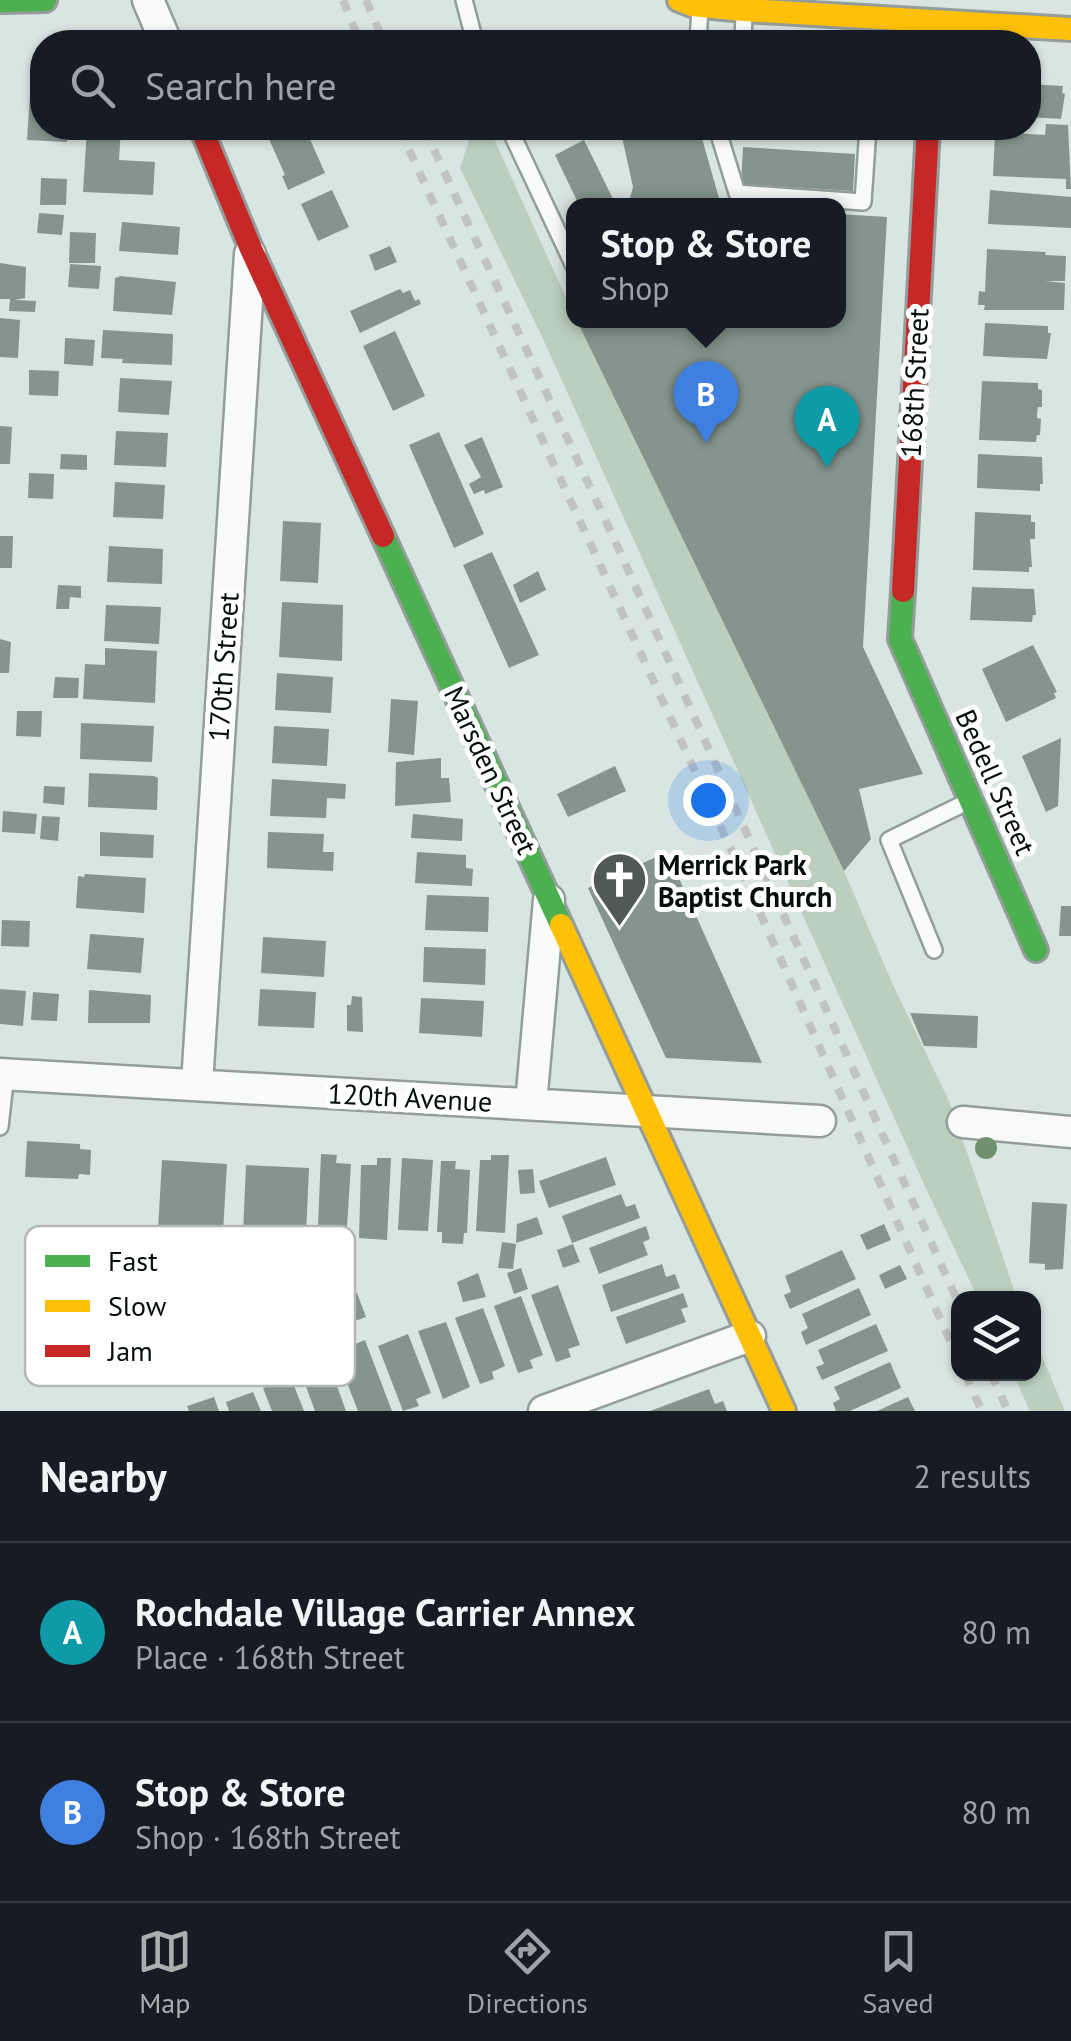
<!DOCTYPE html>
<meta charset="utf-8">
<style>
:root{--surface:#171b24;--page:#20242c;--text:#f1f3f6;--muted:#9ea1a6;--line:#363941;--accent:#a9aeae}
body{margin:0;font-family:"PT Sans",sans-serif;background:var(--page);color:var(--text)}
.controls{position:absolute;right:30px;bottom:30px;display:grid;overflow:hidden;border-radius:20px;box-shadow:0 2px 8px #0004}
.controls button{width:90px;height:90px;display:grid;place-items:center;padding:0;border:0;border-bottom:2px solid var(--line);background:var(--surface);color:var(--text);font:50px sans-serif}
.you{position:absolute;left:708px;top:800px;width:35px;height:35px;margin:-25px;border:8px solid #fff;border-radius:50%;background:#1a73e8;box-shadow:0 0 0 15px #1a73e833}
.badge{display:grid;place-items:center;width:65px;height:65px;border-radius:50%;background:var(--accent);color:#fff;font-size:32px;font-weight:700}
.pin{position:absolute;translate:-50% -82px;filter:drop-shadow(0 2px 5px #0008)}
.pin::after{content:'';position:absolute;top:52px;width:35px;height:30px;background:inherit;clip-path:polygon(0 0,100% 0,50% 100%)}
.popup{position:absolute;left:566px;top:198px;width:280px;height:130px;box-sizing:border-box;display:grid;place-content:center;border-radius:20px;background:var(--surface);filter:drop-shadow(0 2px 8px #0005);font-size:32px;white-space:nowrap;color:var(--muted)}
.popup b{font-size:38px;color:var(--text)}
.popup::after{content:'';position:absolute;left:50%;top:100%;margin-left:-20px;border:20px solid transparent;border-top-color:var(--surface)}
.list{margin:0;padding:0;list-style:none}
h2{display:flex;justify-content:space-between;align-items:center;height:130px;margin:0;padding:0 40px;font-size:42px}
h2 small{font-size:32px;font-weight:400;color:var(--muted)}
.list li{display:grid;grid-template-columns:65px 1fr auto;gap:30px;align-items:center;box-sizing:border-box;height:180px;padding:0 40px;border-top:2px solid var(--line)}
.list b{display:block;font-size:38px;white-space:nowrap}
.list p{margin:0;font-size:32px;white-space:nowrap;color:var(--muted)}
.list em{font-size:32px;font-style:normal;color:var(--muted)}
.icon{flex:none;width:55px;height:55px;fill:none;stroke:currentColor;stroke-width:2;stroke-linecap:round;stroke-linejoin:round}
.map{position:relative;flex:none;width:1071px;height:1411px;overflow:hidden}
.search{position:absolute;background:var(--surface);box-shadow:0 2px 8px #0004;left:30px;right:30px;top:30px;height:110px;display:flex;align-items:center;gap:25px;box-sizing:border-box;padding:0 35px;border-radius:40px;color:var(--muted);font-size:38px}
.sheet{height:490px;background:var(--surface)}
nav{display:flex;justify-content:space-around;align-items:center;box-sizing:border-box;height:140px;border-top:2px solid var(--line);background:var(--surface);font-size:28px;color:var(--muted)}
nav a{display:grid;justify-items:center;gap:5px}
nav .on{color:var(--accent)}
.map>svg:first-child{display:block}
.green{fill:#bccfbe}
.building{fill:#85958e}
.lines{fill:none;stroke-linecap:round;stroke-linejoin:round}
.lane-casing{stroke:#949d9a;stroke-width:20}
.street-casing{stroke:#949d9a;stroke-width:35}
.fast-casing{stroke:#949d9a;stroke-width:28}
.slow-casing{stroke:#949d9a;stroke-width:28}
.jam-casing{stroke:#949d9a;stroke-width:28}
.lane{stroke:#f9fbfb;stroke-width:15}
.street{stroke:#f9fbfb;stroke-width:30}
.fast{stroke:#4caf50;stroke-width:22}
.slow{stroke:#ffc107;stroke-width:22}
.jam{stroke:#c62828;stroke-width:22}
.rail{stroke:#c0c3c2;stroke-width:8;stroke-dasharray:12 12;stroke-linecap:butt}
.tree{fill:#719070}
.labels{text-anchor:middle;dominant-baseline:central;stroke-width:10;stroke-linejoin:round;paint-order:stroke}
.street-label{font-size:28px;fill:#060e0c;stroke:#fff}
.poi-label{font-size:28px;font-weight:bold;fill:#060e0c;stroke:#fff;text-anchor:start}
.key{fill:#fff;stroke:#b4b7b6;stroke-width:2.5}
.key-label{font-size:28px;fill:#060e0c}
</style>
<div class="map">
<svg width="1071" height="1411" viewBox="0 0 1071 1411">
<rect width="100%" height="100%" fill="#d9e5e2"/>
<path class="green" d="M473,128H489L573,313L574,320L577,321L844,871L893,985L950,1103L1017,1298H978L928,1193L545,343L460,168Z
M1034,1337L1065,1411H1030L1013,1374H1034Z"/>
<path class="building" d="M31,79H42V128H68L67,142L27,140Z
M1028,84L1063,86L1062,93L1065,94L1061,119L1028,117Z
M1046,124L1068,125L1071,189H1066V179L993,176L995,132L1045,135Z
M87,128H121L119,160L155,162L153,195L83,192Z
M264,128H305L325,173L288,190L282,176L285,175Z
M620,128H699L721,205H628L633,187Z
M584,140L616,205H579L555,155Z
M743,147L855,154L853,191L741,184Z
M41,178L67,179L66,205H40Z
M332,190L349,227L318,241L301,204Z
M990,190L1071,197V228L988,224Z
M39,213L64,215L62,235L37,233Z
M838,214L887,217L863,647L923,774L859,789L871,839L844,871L578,323L584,320H838Z
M122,222L180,227L178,255L119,251Z
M70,232L96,233L95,263H69Z
M390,246L397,262L375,271L369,255Z
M987,249L1046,252L1045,255L1066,256L1065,281H1045L1065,283L1064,310H984L985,305H978L979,291L985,292Z
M0,263L26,267L25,298L15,300L36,301L35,312L9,311L10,299H0Z
M70,264L101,266L99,289L68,287Z
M121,276L176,282L172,315L113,311L115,278Z
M400,289L403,293L410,290L415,301L419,299L421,304L360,333L350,311Z
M0,318L20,320L18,358L0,357Z
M985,323L1048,326V333H1051L1047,359L983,356Z
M103,330L173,334L172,365L122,363L123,359L101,358Z
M395,331L425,396L393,411L363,346Z
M65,338L95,340L93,366L64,364Z
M29,370L59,371L58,396L29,395Z
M120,378L172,381L169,415L118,412Z
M982,381L1038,383V389L1042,390V407H1038L1037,413V418L1041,419L1040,435H1037L1036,442L979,440Z
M0,426L12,427L10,464H0Z
M116,431L168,433L166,467L114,465Z
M439,432L484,534L454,548L409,445Z
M482,437L503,487L485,494L484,490L474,494L469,484L481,477L464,445Z
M61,454L87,455V470L60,469Z
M978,454L1042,457L1043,484H1040V491L977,488Z
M29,473L54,474L53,499L28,498Z
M115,482L165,485L163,519L113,517Z
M975,512L1031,515V522H1035V539H1030L1032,567H1029V572L973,570Z
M283,521L321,523L318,583L280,581Z
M0,536H13L12,568H0Z
M109,546L163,549L162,584L107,582Z
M492,552L539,655L509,668L463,565Z
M538,571L546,590L520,603L513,585Z
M58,585L81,586V598L70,597L69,609H56Z
M972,587L1034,589L1036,615H1033L1032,622L970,620Z
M282,602L343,605L342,661L279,657Z
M106,605L161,607L159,644L104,641Z
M0,639L11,642L9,673H0Z
M1033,645L1057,692L1054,693L1056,698L1006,722L982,669Z
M105,648L157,651L155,703L83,699L85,664L105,665Z
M277,673L333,677L331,713L275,710Z
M55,677L79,678L78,698H53Z
M391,699L418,701L414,755L388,752Z
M17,711H42L41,737L16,736Z
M81,723L154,726L152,762L80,759Z
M274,726L329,729L327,766L272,763Z
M1061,738L1058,806L1046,812L1022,756Z
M441,758V778H449L451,802L395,806L396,762Z
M615,766L626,791L568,817L557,794Z
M89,773L154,776L158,778L157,810L88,807Z
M272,779L346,784L345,799L327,798L326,818L270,816Z
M44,786L65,787L64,805L43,803Z
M3,811L37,814L35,834L2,832Z
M413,814L463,819L462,841L411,838Z
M42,816L60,817L58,841L40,839Z
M100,832L154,835L153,858L100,856Z
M268,832L324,834L323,852H334L333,871L267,868Z
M417,852L466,855V868L473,869L472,886L415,883Z
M667,852L702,929L762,1063L666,1058L588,888Z
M85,874L146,878L144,913L76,908L78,876L84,877Z
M427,895L489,897L488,932L425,930Z
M1061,906H1071V936H1059Z
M2,920L30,921L29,947L1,946Z
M90,934L144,938L141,973L87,969Z
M263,937L326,941L324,977L261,973Z
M424,947L486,949L485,985L423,982Z
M0,989L26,991L23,1026L0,1024Z
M260,989L316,992L314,1028L258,1026Z
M89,990L151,995L150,1023H88Z
M33,992L59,994L57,1021L31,1020Z
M352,996L362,997L363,1032L347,1031V1005H351Z
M421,998L484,1001L482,1037L419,1033Z
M910,1013L978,1016L977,1048L924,1046Z
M27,1141L80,1144V1149L91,1150L90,1175L79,1174L78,1179L25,1177Z
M321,1154L337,1155L336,1163L351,1164L347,1227L318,1225Z
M491,1155H509L505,1233L476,1231L480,1160H491Z
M606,1157L616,1185L549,1208L539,1181Z
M377,1158H391L387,1240L359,1238L361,1165H377Z
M402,1158L433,1160L428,1231L398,1230Z
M162,1160L227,1164L223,1232L158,1229Z
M441,1161H456L455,1169L470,1170L467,1233H464L463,1244L442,1243V1232H437Z
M246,1165L309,1168L306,1236L243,1233Z
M533,1169L535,1193L520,1194L518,1170Z
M621,1194L626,1207L635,1204L640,1218L572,1243L562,1216Z
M1032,1202L1067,1204L1063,1269L1045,1270V1264L1029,1263Z
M537,1217L543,1234L516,1243L517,1224Z
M884,1224L891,1240L867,1250L860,1235Z
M646,1226L650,1239L643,1242L648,1255L599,1274L589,1248Z
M502,1242L516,1244L513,1269L498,1268Z
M573,1244L580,1262L563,1268L557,1250Z
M842,1250L856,1279L790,1309L784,1295L791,1292L785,1276Z
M662,1264L666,1277L675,1274L680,1288L611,1312L602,1285Z
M900,1265L907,1279L885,1289L879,1275Z
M521,1268L528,1289L514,1294L507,1273Z
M478,1273L486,1297L463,1302L457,1282Z
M558,1285L580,1345L568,1349L571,1357L556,1362L531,1295Z
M859,1288L871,1315L806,1345L801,1332L808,1328L802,1314Z
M357,1293L366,1317L352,1322L344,1298Z
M683,1293L688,1307L681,1309L686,1322L626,1344L616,1317Z
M521,1296L543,1355L530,1360L533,1368L518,1373L494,1306Z
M312,1305L320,1328L306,1333L298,1309Z
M483,1308L505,1366L492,1372L494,1379L480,1384L455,1318Z
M231,1314L240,1336L225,1342L216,1320Z
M194,1319L199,1337L167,1347L162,1329Z
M446,1322L470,1387L443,1399L418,1331Z
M876,1324L888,1351L822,1380L816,1367L824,1364L818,1350Z
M408,1334L431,1393L416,1399L419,1406L403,1411L378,1346Z
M68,1335L77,1361L52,1370L43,1344Z
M365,1340L392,1411H358L335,1352Z
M156,1344L166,1369L153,1374L143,1349Z
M890,1362L901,1388L850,1411H836L833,1403L840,1399L834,1387Z
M329,1364L346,1411H315L301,1373Z
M291,1378L304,1411H272L263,1388Z
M709,1389L715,1404L723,1401L727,1411H650Z
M253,1392L261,1411H229L226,1402Z
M214,1397L219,1411H189L187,1406Z
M908,1397L915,1411H877Z"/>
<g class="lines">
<defs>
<path id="lane" d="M464,0L475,42
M698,42L700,7
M743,42L744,14
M509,128L574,266
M717,128L737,193L863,202L868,128
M934,950L889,840L967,802
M0,1127L6,1074"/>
<path id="street" d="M148,0L166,42
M0,1074L820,1121
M197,1084L250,254
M531,1104L549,900
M963,1122L1071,1132
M544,1411L750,1336"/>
<path id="fast" d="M0,1L45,0
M383,536L561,925
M903,591L900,639L1036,950"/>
<path id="slow" d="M679,0L692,5L744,10L1071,29
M561,925L784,1411"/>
<path id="jam" d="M201,128L251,249L383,536
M903,591L928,128"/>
</defs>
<use href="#lane" class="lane-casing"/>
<use href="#street" class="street-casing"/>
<use href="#fast" class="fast-casing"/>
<use href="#slow" class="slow-casing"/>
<use href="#jam" class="jam-casing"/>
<use href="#lane" class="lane"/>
<use href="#street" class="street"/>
<use href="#fast" class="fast"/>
<use href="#slow" class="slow"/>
<use href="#jam" class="jam"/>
<path class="rail" d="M343,0L360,42
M366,0L384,42
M399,128L757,906L958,1359
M424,128L620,552L958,1302
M965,1374L982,1411
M991,1374L1008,1411"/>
</g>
<circle class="tree" cx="986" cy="1148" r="11"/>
<defs>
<symbol id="church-pin" viewBox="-11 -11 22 30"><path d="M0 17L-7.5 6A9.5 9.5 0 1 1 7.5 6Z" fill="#505957" stroke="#fff"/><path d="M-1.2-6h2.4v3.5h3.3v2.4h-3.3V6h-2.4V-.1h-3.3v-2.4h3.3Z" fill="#fff"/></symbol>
</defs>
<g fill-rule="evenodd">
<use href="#church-pin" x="588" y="848" width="63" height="86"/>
</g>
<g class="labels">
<g class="street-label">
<text transform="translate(914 383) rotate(-87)">168th Street</text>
<text transform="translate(223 667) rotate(-86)">170th Street</text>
<text transform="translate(491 770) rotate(65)">Marsden Street</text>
<text transform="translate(996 782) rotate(66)">Bedell Street</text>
<text transform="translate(410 1097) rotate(3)">120th Avenue</text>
</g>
<g class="poi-label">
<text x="658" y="864">Merrick Park<tspan x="658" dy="32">Baptist Church</tspan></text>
</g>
</g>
<rect x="25" y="1226" width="330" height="160" rx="15" class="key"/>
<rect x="45" y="1255" width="45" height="12" fill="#4caf50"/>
<rect x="45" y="1300" width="45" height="12" fill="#ffc107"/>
<rect x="45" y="1345" width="45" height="12" fill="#c62828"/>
<g class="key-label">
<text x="108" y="1271">Fast</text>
<text x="108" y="1316">Slow</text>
<text x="108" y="1361">Jam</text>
</g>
</svg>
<div class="controls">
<button><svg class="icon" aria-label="layers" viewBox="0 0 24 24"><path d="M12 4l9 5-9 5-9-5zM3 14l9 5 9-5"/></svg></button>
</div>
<div class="you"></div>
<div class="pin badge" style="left:827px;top:468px;background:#0f9aa8">A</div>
<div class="pin badge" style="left:706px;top:443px;background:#3f7fe0">B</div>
<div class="popup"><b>Stop &amp; Store</b>Shop</div>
<div class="search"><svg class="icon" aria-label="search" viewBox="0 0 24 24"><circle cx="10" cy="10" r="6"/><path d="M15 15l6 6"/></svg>Search here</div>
</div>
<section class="sheet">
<h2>Nearby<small>2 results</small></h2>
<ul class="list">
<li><span class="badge" style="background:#0f9aa8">A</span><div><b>Rochdale Village Carrier Annex</b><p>Place · 168th Street</p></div><em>80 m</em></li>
<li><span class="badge" style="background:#3f7fe0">B</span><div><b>Stop &amp; Store</b><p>Shop · 168th Street</p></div><em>80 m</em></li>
</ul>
</section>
<nav>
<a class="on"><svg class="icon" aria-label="map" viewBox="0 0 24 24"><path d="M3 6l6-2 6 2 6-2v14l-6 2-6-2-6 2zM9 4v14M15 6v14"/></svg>Map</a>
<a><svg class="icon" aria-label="directions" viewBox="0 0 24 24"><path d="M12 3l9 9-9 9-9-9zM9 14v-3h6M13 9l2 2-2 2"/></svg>Directions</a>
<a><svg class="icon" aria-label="saved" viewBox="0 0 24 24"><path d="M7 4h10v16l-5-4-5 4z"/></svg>Saved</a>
</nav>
